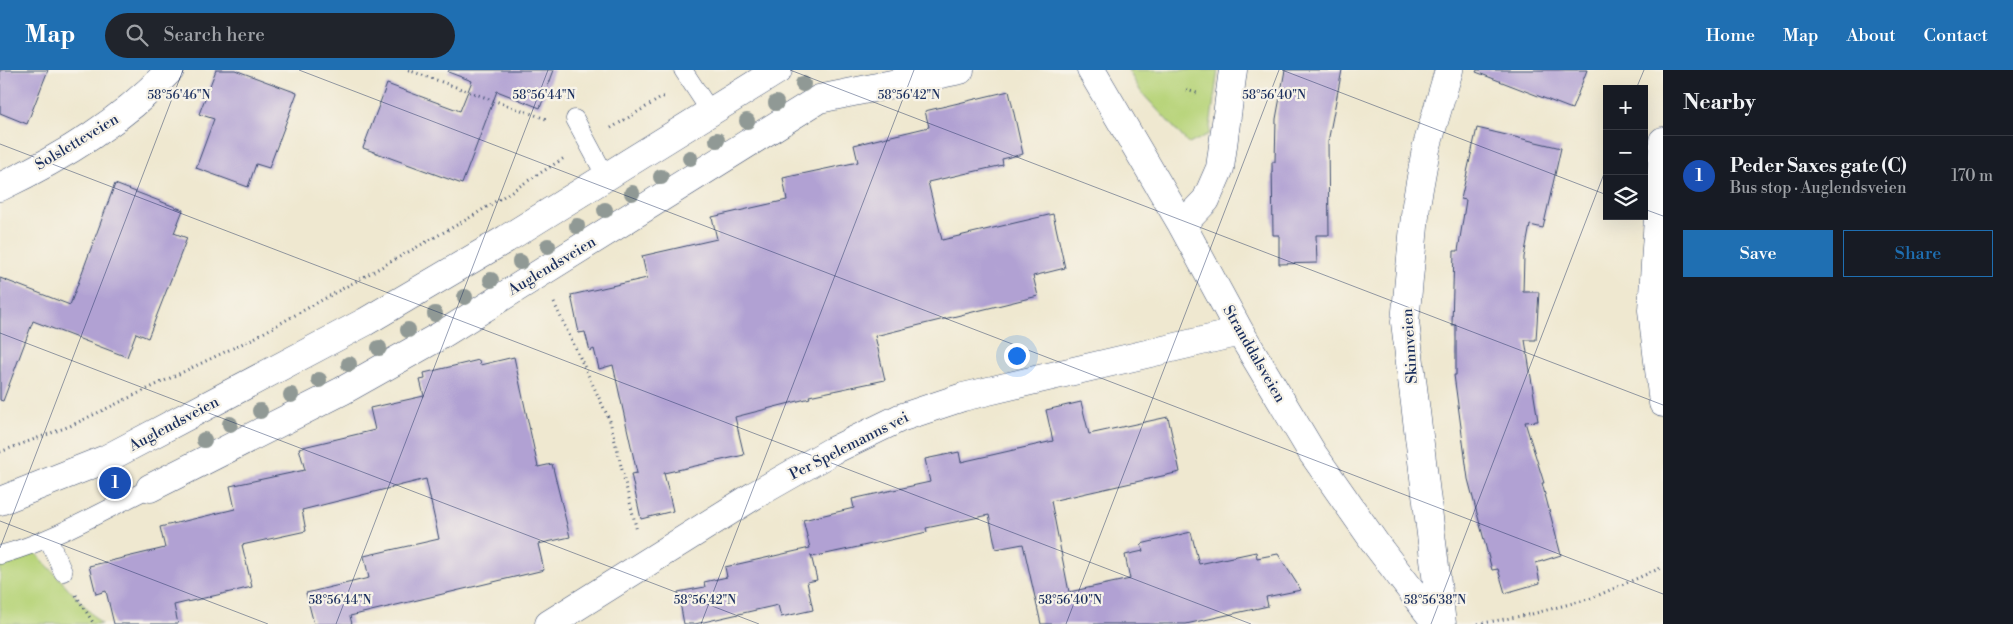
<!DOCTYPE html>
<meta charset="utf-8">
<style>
:root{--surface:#171b24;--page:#20242c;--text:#f1f3f6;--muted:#9ea1a6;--line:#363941;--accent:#1f6fb2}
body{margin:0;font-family:"Libre Bodoni",serif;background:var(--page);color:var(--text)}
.controls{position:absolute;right:15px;top:15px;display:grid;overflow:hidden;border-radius:0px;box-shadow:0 5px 20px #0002}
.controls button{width:45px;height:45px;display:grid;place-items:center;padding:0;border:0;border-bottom:1px solid var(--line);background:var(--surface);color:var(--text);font:25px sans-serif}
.you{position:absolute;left:1016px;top:285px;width:18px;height:18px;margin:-12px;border:4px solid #fff;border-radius:50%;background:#1a73e8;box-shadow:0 0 0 8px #1a73e833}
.badge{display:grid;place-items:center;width:32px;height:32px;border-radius:50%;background:var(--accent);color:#fff;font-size:16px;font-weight:700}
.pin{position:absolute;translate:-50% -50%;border:2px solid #fff;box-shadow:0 1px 5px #0006}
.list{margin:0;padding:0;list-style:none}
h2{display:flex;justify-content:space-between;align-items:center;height:65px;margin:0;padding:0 20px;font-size:21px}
h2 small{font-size:16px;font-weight:400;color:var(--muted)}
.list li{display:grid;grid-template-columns:32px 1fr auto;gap:15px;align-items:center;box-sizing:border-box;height:80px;padding:0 20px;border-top:1px solid var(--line)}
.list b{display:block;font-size:19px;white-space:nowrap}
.list p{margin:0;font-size:16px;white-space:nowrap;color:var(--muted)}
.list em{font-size:16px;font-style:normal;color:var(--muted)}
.actions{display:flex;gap:10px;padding:15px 20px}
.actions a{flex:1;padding:11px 0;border:1px solid var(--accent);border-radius:0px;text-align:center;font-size:18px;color:var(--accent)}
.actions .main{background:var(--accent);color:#fff}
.icon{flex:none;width:28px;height:28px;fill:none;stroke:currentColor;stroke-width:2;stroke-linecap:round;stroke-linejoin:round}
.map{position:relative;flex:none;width:1663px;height:554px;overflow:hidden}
header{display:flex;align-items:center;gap:30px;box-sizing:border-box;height:70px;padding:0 25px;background:var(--accent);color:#fff}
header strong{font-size:24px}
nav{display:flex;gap:28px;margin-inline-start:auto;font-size:18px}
.search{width:350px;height:45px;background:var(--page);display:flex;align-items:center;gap:12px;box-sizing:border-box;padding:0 18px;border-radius:28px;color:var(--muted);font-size:19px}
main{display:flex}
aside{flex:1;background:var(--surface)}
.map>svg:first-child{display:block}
.green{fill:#b8d47a;stroke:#6a826c}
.building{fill:#b1a1d3}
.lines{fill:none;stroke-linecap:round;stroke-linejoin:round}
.service-casing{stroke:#3b4b6f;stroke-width:19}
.minor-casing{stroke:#3b4b6f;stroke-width:29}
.secondary-casing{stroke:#3b4b6f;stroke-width:29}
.path{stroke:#3b4b6f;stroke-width:3;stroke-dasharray:1 4;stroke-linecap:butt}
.service{stroke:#fff;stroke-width:18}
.minor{stroke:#fff;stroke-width:28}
.secondary{stroke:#fff;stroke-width:28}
.tree{fill:#909995}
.ticks{fill:none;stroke:#1b2f5e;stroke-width:1;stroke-opacity:0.45}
.labels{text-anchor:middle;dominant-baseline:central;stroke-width:4.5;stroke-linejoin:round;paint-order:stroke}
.street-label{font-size:15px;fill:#1b2f5e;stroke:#f7f3e8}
.ticks-label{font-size:12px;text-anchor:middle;fill:#1b2f5e;stroke:#f7f3e8;stroke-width:4.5;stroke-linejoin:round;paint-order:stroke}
</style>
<header>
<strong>Map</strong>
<div class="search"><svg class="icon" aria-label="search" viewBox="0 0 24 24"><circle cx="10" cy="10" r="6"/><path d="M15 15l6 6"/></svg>Search here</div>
<nav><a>Home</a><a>Map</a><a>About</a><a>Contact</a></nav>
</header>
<main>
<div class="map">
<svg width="1663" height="554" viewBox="0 0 1663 554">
<rect width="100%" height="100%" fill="#f7f3e8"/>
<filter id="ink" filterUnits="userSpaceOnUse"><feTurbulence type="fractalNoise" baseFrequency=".02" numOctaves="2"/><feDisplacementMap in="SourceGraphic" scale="10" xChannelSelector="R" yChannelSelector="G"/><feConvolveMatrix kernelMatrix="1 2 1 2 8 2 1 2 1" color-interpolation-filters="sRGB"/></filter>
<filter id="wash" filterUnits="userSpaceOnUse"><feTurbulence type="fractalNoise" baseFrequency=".0096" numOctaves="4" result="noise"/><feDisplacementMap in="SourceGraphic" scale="20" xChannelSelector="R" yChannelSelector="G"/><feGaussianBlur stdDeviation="1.12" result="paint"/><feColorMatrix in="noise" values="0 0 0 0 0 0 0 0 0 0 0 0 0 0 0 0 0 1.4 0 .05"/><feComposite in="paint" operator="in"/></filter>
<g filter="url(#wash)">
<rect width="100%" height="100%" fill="#efe8d0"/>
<path class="green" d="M1128,0H1218L1209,64L1189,74L1141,22Z
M35,482L101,554H0V493Z"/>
<g id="blocks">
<path class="building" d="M0,0H48L27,54L0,43Z
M216,0H235L297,23L269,98L256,94L248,117L196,98L214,49L199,44Z
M449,0H554L540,38L497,21L462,114L363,78L387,14L460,41L472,11L448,2Z
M1285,0H1342L1328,72L1329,165H1316L1317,193L1279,194V165H1273L1272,92H1275L1276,49Z
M1477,0H1587L1572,39L1476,2Z
M1009,21L1023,84L1002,89L1003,95L928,112L942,170L1053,144L1065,198L1033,206L1038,226L875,266L885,310L809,326L810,328L735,347L744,385L664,403L673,441L641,449L631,404L637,403L613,295L599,299L594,279L590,281L585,262L579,263L571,225L647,208L642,186L717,169L712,147L787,130L783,108L858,92L854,75L929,57L925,41Z
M1477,58L1561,78L1543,158L1530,155L1524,187L1523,222H1539L1536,270H1525L1538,351L1525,352L1544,413H1542L1561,485L1536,493L1540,513L1505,523L1498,499L1492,500L1468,409L1454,305H1456V255H1452L1454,181H1458L1466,130L1461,129Z
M115,114L183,140L174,163L187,168L148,268L136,263L127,287L33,251L3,331L0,330V208L70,235Z
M514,287L538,397L552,394L570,467L538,474L544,500L350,546L352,554H314L306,523L369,508L364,486L439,469L426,409L302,440L306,461L242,475L252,517L174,535L178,554H114L106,521L96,524L89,496L165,478L160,457L235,439L230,416L305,400L299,378L375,360L370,338L424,326L420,310L425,309L424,303L479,290L480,295Z
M1081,332L1089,364L1168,347L1180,402L1051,431L1069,522L1130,509L1125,485L1143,481L1141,474L1191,462L1199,494L1256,482L1257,488L1278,484L1301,520L1266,527L1268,536L1186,554H1041L1023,474L996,479L989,445L926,458L927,462L812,487L811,485L817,510L807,512L813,540L781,547L778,535L695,554H684L678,522L705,517L704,512L727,507L725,497L810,478L803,450L854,438L852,429L930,412L925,389L959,382L961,392L1053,371L1046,340Z"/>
</g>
</g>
<g filter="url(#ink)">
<use href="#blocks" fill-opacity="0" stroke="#3b4b6f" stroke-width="1"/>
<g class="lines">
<defs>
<path id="service" d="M683,0L710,41
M575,49L606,107
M48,468L63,502
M0,485C52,471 101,442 150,418"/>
<path id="minor" d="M1091,0L1182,155L1240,262L1313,384L1378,477L1437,554
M1663,71L1652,240L1663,333
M0,117C63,87 122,51 170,0
M1182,155L1206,130L1220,98L1233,0
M150,418L342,321L438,267L819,29L960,0
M549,554L755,425L832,381L900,348L963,327L1240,262
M1442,554L1405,252L1416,135L1426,79L1449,0"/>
<path id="secondary" d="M0,431L106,389L365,252L506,169L778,0"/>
</defs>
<use href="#service" class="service-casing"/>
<use href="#minor" class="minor-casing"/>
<use href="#secondary" class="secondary-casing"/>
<path class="path" d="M408,0L549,50
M1186,20L1197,23
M611,58L666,25
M554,233L610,351L637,461
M0,382L70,356L254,268L471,147L564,88
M76,525L94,554
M1478,554L1532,544L1592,528L1663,497"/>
<use href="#service" class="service"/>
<use href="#minor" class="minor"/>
<use href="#secondary" class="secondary"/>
</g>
<g class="tree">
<circle cx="803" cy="14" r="8"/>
<circle cx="776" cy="33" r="8"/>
<circle cx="747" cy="51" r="8"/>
<circle cx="717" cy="70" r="8"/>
<circle cx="690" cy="88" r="8"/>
<circle cx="661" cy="107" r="8"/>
<circle cx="632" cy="123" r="8"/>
<circle cx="605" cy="140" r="8"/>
<circle cx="577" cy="156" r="8"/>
<circle cx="548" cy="176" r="8"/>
<circle cx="520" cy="192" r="8"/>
<circle cx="491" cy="210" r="8"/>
<circle cx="465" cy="227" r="8"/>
<circle cx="435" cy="244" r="8"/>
<circle cx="408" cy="260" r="8"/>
<circle cx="379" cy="278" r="8"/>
<circle cx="349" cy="294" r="8"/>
<circle cx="319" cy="310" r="8"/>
<circle cx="291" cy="325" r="8"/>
<circle cx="260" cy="341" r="8"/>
<circle cx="230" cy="354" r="8"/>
<circle cx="204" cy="370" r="8"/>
</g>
</g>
<path class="ticks" d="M299,0L1663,524M790,0L1663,335M1282,0L1607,125M1636,19L1644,0M0,74L1251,554M1644,139L1663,146M0,263L759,554M0,451L268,554M0,478L183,0M336,554L548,0M701,554L914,0M1066,554L1279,0M1431,554L1607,96"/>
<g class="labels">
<g class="street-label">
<text transform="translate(77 72) rotate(-31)">Solsletteveien</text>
<text transform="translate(552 196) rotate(-31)">Auglendsveien</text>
<text transform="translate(1410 276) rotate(-94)">Skinnveien</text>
<text transform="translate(1254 284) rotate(60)">Stranddalsveien</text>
<text transform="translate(174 354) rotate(-28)">Auglendsveien</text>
<text transform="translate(849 376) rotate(-27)">Per Spelemanns vei</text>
</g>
</g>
<g class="ticks-label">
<text x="909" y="29">58°56'42"N</text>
<text x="179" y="29">58°56'46"N</text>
<text x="544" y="29">58°56'44"N</text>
<text x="1274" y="29">58°56'40"N</text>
<text x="340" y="534">58°56'44"N</text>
<text x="705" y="534">58°56'42"N</text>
<text x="1070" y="534">58°56'40"N</text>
<text x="1435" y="534">58°56'38"N</text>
</g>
</svg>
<div class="controls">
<button>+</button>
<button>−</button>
<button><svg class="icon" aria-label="layers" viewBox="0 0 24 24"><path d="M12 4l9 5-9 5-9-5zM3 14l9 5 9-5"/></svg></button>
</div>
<div class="you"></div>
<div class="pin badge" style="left:115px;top:413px;background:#1a4fb4">1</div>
</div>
<aside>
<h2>Nearby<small></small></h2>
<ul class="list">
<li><span class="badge" style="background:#1a4fb4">1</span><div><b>Peder Saxes gate (C)</b><p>Bus stop · Auglendsveien</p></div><em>170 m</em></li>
</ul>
<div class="actions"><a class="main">Save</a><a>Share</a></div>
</aside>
</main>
